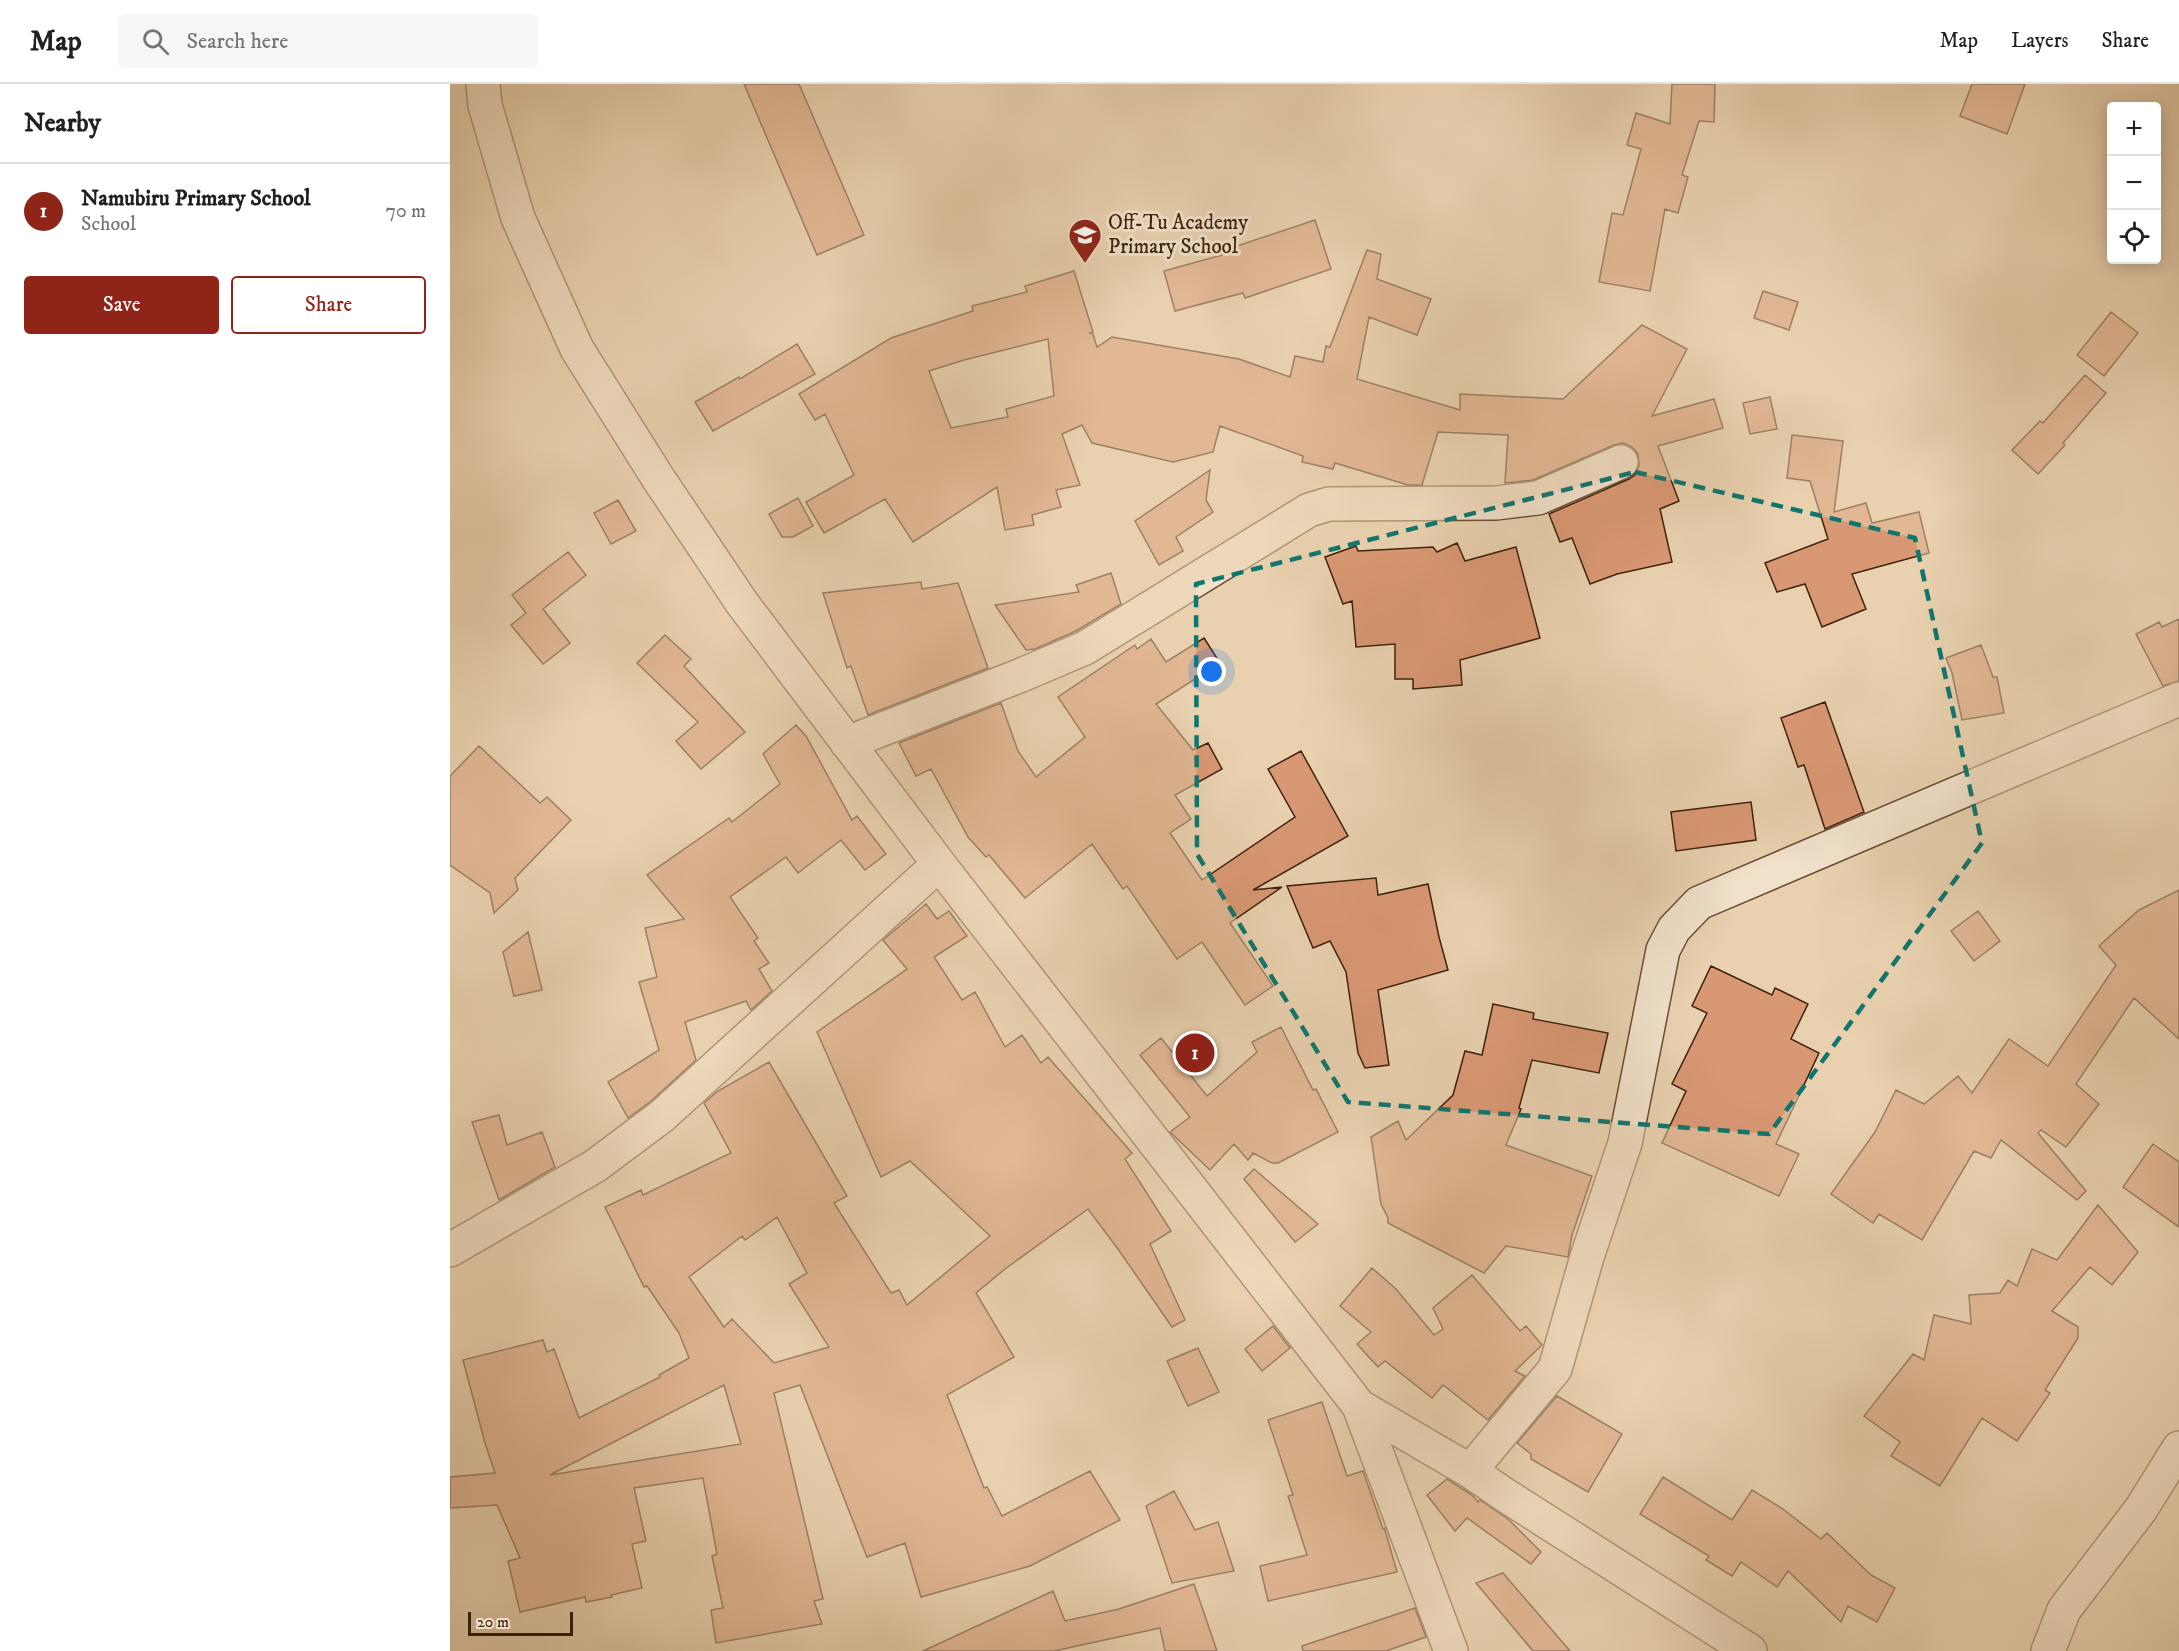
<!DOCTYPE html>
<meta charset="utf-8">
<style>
:root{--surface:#fff;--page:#f6f6f6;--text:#202124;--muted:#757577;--line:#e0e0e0;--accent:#8f2418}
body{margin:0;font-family:"IM FELL DW Pica",serif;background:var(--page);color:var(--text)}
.controls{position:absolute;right:18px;top:18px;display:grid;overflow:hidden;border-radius:6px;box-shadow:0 3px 15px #0003}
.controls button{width:54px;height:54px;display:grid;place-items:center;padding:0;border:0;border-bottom:2px solid var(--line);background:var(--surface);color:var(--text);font:30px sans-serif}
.scale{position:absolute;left:18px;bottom:15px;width:105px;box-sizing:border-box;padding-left:6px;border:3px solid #3e210b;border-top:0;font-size:16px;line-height:21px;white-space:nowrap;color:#3e210b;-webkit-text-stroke:4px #f1e1cb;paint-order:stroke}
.you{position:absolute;left:762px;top:588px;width:21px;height:21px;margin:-15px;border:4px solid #fff;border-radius:50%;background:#1a73e8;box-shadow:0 0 0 9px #1a73e833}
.badge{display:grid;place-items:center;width:39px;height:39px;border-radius:50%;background:var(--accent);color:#fff;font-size:20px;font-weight:700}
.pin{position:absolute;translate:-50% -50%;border:3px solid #fff;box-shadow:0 2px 6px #0006}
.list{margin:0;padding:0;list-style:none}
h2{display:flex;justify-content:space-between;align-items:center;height:78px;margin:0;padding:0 24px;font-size:26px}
h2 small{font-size:20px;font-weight:400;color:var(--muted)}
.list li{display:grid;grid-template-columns:39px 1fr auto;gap:18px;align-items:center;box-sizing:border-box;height:96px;padding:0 24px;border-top:2px solid var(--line)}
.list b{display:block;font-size:22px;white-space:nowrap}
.list p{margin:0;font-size:20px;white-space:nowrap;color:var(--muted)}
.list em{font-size:20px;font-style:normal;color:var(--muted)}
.actions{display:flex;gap:12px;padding:18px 24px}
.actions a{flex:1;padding:14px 0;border:2px solid var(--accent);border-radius:6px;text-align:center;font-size:21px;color:var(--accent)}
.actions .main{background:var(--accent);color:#fff}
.icon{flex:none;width:33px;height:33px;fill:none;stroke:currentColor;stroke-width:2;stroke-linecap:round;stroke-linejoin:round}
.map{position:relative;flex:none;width:1729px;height:1567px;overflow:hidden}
header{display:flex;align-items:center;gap:36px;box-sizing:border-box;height:84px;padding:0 30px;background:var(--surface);border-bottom:2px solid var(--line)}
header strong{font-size:28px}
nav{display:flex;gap:33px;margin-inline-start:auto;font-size:21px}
.search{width:420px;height:54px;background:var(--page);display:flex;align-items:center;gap:15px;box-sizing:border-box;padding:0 21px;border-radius:6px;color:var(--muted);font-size:22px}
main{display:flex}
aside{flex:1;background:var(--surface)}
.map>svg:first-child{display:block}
.building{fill:#d99874;stroke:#3e210b;stroke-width:1.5;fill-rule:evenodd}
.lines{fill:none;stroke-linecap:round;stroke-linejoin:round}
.minor-casing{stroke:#694d34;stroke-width:36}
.minor{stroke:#f1e1cb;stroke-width:33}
.marked{fill:none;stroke:#0f766e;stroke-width:4.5;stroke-dasharray:12 8;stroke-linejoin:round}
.labels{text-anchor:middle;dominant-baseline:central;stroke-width:6;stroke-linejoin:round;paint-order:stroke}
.poi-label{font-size:21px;fill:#3e210b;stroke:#f1e1cb;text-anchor:start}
</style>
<header>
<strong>Map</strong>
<div class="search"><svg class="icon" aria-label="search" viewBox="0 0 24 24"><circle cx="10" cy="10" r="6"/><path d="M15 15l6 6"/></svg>Search here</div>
<nav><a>Map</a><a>Layers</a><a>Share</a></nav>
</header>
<main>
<aside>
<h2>Nearby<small></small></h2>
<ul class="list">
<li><span class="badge">1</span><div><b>Namubiru Primary School</b><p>School</p></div><em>70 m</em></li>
</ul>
<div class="actions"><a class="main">Save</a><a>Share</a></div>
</aside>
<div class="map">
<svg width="1729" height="1567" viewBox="0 0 1729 1567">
<rect width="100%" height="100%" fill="#e9d1af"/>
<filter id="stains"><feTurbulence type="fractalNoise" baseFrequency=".00333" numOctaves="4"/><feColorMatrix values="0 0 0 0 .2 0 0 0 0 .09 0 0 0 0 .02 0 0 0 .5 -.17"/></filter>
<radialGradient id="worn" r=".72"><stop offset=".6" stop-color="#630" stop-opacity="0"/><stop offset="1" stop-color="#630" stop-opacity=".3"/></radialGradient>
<path class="building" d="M294,0H349L414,151L367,171Z
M1222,0H1265L1264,38L1249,37L1232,91L1238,93L1228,129L1215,125L1200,207L1149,198L1162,129L1173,131L1191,65L1177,61L1186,29L1220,40Z
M1522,0H1575L1557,50L1510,32Z
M865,136L881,185L795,214L793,209L725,227L714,187L779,169L778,165Z
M917,166L931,170L927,195L981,215L967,251L919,233L907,295L1010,326V310L1113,315L1192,241L1237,265L1202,332L1264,315L1273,344L1208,362L1229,417L1210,425L1222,478L1167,490L1140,500L1122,454L1110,458L1099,430L1179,395L1186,390L1189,381L1188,370L1182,363L1173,359L1164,361L1083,396L1055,399L1058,351L988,348L972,401H958L885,379L883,385L852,378L853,372L770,342L763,368L723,378L642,359L632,341L612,350L630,401L606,406L611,423L582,431L584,441L555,446L547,403L463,458L435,415L374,449L356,418L404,391L375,330L365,336L349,310L441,254L523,227L522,222L577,208L575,202L624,187L643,248L640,249L643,250L647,263L662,253L789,275L840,293L845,272L873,278L876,262L880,263ZM598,255L604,312L556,325L558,333L501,344L479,287L514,276Z
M1313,207L1348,218L1339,246L1304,234Z
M1661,228L1688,249L1654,292L1627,271Z
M347,260L365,290L263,347L245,318L289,293L290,295Z
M1635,291L1656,309L1613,359L1615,361L1588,390L1562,366L1590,337L1593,339Z
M1320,313L1327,345L1300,350L1293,319Z
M1342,351L1393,357L1384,428L1416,419L1422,439L1469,428L1479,469L1402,490L1416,525L1372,543L1355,500L1327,508L1315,479L1378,455L1360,397L1337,394Z
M760,386L756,416L763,428L726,453L733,467L709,481L685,437Z
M348,414L363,442L343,453H332L319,430Z
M168,416L186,447L161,460L144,429Z
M1007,459L1015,477L1066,463L1090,554L1010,576L1012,601L963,605V595H945V560L906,563L902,517L893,520L875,473L906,462L908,467L983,463L987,468Z
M118,468L136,491L93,525L120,559L93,580L61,541L76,529L62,511Z
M661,489L671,520L626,547L585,565L576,566L545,521L629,508L626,501Z
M471,498L472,505L508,499L538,584L418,631L401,582L397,584L373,509Z
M1729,535V597L1713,602L1686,550L1709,538L1712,543Z
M215,551L241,575L234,582L295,648L251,685L226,657L248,638L187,579Z
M754,554L770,579L706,620L743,666L758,659L772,685L725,711L741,735L720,749L752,796L845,733L818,685L851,667L898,752L803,806L832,803L780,839L823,902L795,921L752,858L727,875L677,802L673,805L642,760L575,814L539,771L536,773L518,753L481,685L466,692L449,659L551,619L568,667L586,693L635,653L608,613L685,561L687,565L701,555L716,578Z
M1531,561L1543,593H1547L1554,629L1512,636L1502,589L1496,574Z
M1375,618L1414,728L1375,745L1354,681L1348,683L1331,634Z
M346,641L356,652L402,736L407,732L436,770L415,786L391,756L348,789L336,773L280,813L308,854L304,857L319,879L309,885L322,907L301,926L296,917L235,938L246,976L200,1018L178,1034L158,998L209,966L189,898L207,893L195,844L234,835L197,791L279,734L282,738L330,700L313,670Z
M29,662L90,719L97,713L121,736L65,794L68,806L44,829L40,809L0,781V692Z
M1301,718L1306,756L1226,767L1221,728Z
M926,794L928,811L978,800L989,853L998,886L928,906L939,981L915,984L908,969L896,888L880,857L863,864L837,802Z
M1729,806V955L1684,914L1626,1000L1649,1020L1616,1063L1591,1046L1588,1049L1636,1107L1627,1116L1551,1056L1541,1074L1524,1067L1472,1156L1429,1130L1423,1139L1381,1110L1425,1048L1446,1006L1474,1020L1508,992L1522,1009L1559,955L1598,982L1666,881L1649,862L1689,826Z
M476,820L487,835L499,827L517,852L484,873L512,916L525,908L555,963L572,951L591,979L598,973L682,1069L675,1075L721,1147L700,1160L735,1236L722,1243L668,1165L638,1125L555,1185L526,1209L564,1273L497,1311L534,1404L537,1403L552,1432L640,1387L670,1436L580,1482L471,1513L455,1459L417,1473L350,1301L324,1309L373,1515L364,1517L372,1540L266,1559L261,1526L273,1524L262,1472L267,1470L253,1394L184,1404L196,1457L182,1460L192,1504L161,1511L162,1513L136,1518L135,1513L70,1528L58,1477L70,1474L47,1421L0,1424V1393L45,1389L35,1359L13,1276L93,1256L97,1268L104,1265L129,1334L210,1293L209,1291L239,1274L229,1249L197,1202L194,1203L155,1123L191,1106L193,1111L281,1069L254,1019L268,1007L319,978L397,1112L384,1119L441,1209L449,1206L457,1221L540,1152L460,1077L431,1093L367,948L457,885L433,856ZM327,1133L357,1189L339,1200L379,1263L324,1279L282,1235L274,1243L239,1193L292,1152L295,1156ZM274,1301L291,1360L100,1391Z
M1528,827L1550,857L1524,877L1501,847Z
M78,848L92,906L64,912L53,868Z
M1261,882L1322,911L1325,904L1358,920L1341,955L1369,969L1326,1060L1349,1070L1329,1112L1212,1059L1236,1007L1222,1000L1257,929L1242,922Z
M1043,920L1084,929L1083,935L1158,949L1149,989L1082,976L1069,1024L1071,1025L1056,1061L1142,1092L1122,1151L1118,1173L1056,1162L1034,1189L938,1139V1134L931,1120L921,1053L948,1037L956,1056L1003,1011L1015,967L1032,971Z
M831,943L863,1006L866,1005L888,1048L828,1079H822L803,1069L798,1076L784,1060L760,1086L720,1048L740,1033L690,971L711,954L757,1012L807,968L802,958Z
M49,1031L57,1061L92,1048L105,1083L49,1116L22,1038Z
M1703,1060L1729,1078V1143L1673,1103Z
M804,1085L868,1140L845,1158L794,1095Z
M1648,1121L1688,1168L1662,1201L1640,1183L1602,1227L1628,1243V1254L1595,1306L1600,1309L1567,1357L1532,1334L1490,1402L1441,1372L1450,1358L1414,1332L1463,1270L1474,1276L1484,1231L1521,1240L1519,1211L1550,1209L1558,1196L1567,1202L1582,1165L1607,1176Z
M922,1184L946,1205L984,1251L993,1245L983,1224L1022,1191L1070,1247L1076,1242L1092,1261L1065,1287L1075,1292L1038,1336L993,1301L982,1314L935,1277L928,1283L907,1260L921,1248L890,1222Z
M823,1242L840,1264L812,1287L795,1265Z
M748,1264L769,1308L738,1322L717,1277Z
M1107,1312L1172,1350L1138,1408L1081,1375V1370L1067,1359Z
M872,1318L897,1392L913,1387L933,1445L935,1444V1446L947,1488L818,1517L810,1482L857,1471L838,1412L843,1411L818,1336Z
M1213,1393L1282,1436L1302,1406L1333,1425L1371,1455L1377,1449L1421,1491L1445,1504L1427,1538L1398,1522L1391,1538L1338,1487L1327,1503L1291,1478L1282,1492L1256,1476L1259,1472L1190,1430Z
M997,1395L1022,1411L1028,1418L1030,1416L1058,1435L1091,1468L1081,1480L1017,1434L1005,1447L977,1411Z
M724,1407L745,1446L768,1438L784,1487L722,1499L696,1422Z
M1053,1489L1120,1567H1083L1026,1499Z
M744,1500L767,1567H715L710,1544L604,1567H473L603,1507L615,1537L669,1525Z
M965,1524L976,1553L936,1567H853L852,1562Z"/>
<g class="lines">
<defs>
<path id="minor" d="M33,0L35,21L68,134L127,265L208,394L292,519L489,780L909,1322L1001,1567
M397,659L569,592L635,564L859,426L879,420L1046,419L1088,414L1171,378
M0,1166L145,1082L212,1032L489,780
M909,1322L1020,1387L1055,1411L1300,1567
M1020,1387L1105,1285L1137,1173L1175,1059L1213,866L1224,845L1249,819L1729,615
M1598,1567L1614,1526L1691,1425L1729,1364"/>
</defs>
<use href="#minor" class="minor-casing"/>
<use href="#minor" class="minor"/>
</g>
<path d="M0 0H1729V1567H0ZM1185,388L1465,454L1532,759L1319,1050L898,1018L747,770L746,500Z" fill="#e9d1af" fill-opacity=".55" fill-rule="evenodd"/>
<path class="marked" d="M1185,388L1465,454L1532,759L1319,1050L898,1018L747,770L746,500Z"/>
<defs>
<symbol id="school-pin" viewBox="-11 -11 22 30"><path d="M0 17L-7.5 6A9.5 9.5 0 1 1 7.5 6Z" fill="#8f2418" stroke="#f1e1cb"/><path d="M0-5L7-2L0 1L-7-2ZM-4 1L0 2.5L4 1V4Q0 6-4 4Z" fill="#fff"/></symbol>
</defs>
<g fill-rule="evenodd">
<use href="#school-pin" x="616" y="132" width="38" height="52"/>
</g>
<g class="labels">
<g class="poi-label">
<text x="658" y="139">Off-Tu Academy<tspan x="658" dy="24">Primary School</tspan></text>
</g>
</g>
<rect width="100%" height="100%" filter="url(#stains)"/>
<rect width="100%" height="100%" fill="url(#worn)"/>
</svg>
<div class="controls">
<button>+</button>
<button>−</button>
<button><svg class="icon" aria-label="locate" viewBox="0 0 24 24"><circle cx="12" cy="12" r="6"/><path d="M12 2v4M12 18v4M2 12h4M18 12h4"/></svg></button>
</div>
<div class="scale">20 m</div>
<div class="you"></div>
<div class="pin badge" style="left:745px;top:969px">1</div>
</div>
</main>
